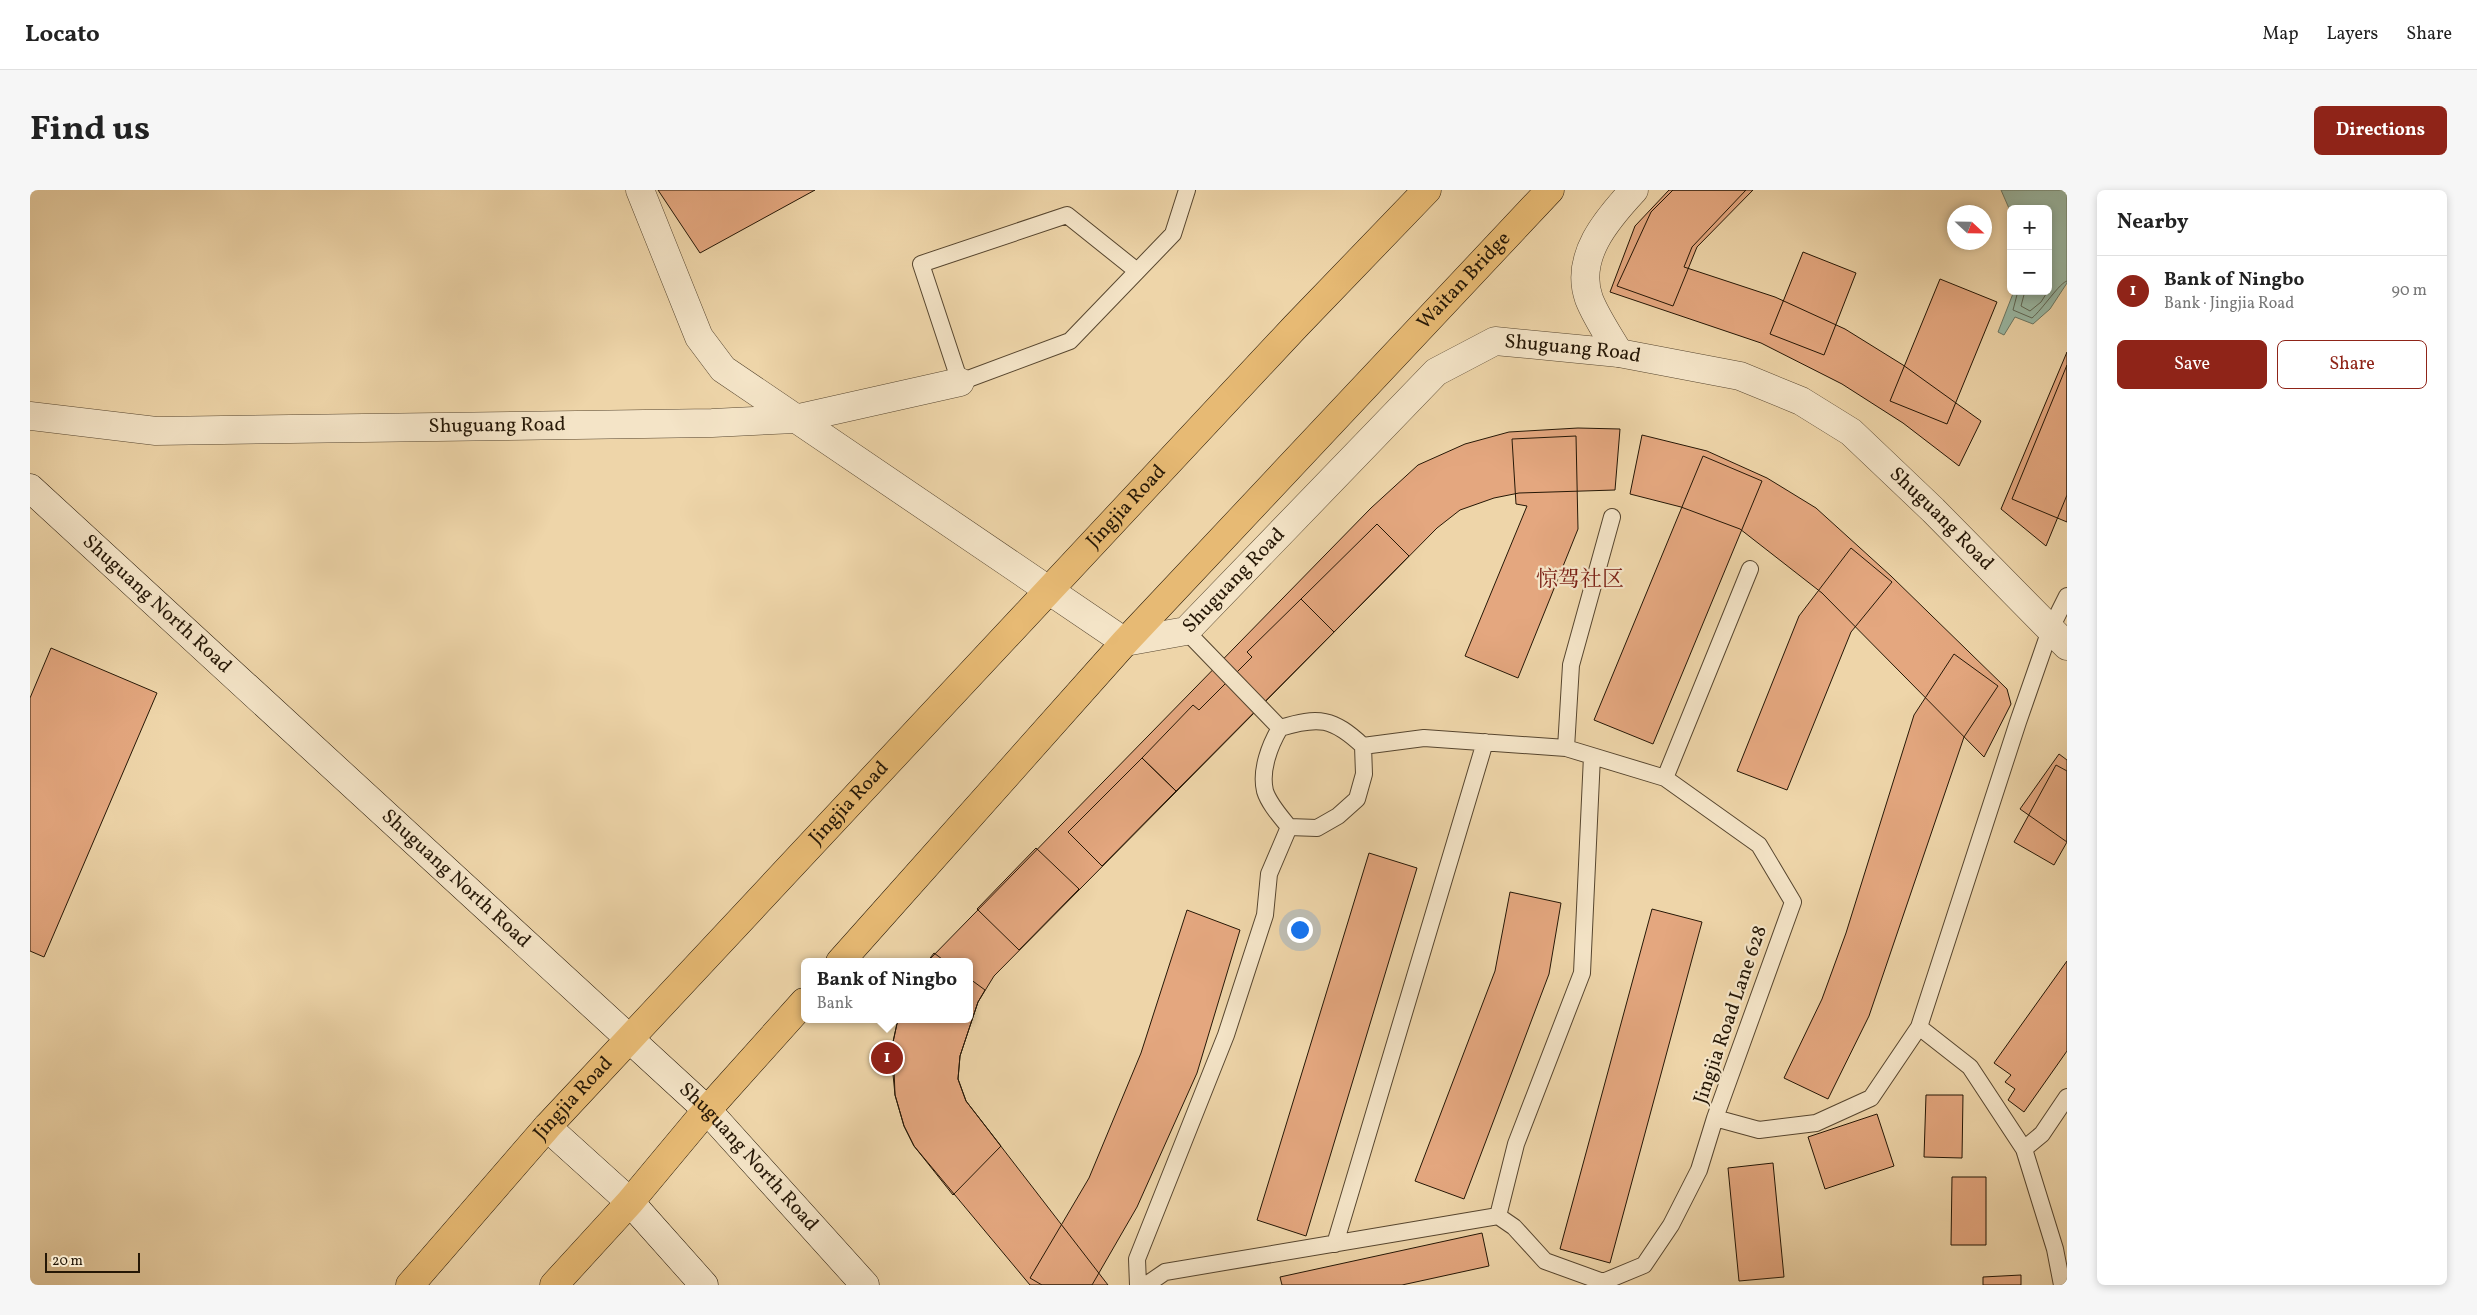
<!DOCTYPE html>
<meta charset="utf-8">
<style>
:root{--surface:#fff;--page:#f6f6f6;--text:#222;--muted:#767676;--line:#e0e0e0;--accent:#8f2418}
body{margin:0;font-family:Vollkorn,"Noto Serif SC",serif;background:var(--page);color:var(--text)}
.controls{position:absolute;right:15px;top:15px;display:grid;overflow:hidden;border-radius:8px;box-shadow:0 2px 8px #0003}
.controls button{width:45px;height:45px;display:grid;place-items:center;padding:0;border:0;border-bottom:1px solid var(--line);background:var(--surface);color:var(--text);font:25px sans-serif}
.compass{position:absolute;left:1917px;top:15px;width:45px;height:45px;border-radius:50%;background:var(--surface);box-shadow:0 2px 8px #0003;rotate:112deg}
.scale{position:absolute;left:15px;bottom:12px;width:95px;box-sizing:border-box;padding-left:5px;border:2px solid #251706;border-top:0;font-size:14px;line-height:18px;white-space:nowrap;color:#251706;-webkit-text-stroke:4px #f4e4c7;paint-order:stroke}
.you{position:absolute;left:1269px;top:739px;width:18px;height:18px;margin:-12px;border:4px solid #fff;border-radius:50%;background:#1a73e8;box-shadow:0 0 0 8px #1a73e833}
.badge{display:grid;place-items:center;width:32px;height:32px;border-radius:50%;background:var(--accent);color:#fff;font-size:16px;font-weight:700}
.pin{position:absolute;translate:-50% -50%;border:2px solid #fff;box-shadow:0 1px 5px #0006}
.popup{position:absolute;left:771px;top:768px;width:172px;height:65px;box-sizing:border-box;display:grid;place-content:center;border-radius:8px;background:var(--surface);filter:drop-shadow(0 1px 4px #0005);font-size:16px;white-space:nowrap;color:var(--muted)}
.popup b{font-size:19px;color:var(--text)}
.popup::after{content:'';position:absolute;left:50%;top:100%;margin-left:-10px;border:10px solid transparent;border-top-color:var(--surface)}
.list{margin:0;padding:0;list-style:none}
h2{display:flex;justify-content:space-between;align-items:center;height:65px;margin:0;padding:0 20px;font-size:21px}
h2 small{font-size:16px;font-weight:400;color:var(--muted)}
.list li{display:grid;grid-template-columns:32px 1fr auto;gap:15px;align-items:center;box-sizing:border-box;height:70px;padding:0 20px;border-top:1px solid var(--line)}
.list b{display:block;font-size:19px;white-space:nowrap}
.list p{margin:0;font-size:16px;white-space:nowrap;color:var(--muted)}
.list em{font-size:16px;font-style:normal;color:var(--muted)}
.actions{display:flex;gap:10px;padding:15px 20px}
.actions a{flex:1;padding:11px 0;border:1px solid var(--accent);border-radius:8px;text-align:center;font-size:18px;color:var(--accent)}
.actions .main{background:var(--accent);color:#fff}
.map{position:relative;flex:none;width:2037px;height:1095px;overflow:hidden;border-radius:8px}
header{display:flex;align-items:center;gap:30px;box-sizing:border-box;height:70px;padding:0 25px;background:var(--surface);border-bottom:1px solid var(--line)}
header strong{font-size:24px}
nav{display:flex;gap:28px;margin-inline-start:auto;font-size:18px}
.intro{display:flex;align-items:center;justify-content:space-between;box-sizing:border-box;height:120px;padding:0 30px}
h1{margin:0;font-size:35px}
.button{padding:12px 22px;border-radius:8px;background:var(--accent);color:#fff;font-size:18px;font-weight:700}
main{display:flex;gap:30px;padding:0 30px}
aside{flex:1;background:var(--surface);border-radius:8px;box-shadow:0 2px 8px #0003}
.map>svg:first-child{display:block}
.water{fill:#9ab9a5;stroke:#6b7865}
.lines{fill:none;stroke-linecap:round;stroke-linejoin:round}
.shore{stroke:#606856;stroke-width:1}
.building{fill:#e4a77f;stroke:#251706}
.lane-casing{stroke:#57462f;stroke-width:18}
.street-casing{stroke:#57462f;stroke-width:29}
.secondary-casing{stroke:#251706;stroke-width:29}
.primary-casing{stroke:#251706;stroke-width:29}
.lane{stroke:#f4e4c7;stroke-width:16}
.street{stroke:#f4e4c7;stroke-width:28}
.secondary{stroke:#f4e4c7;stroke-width:28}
.primary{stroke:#e7ba74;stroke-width:28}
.labels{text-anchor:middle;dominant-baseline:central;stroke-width:4.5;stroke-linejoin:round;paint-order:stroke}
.street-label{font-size:20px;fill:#251706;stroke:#f4e4c7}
.quarter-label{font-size:22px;fill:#7a1f14;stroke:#f4e4c7}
</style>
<header>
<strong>Locato</strong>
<nav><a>Map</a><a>Layers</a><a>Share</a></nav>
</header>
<div class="intro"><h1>Find us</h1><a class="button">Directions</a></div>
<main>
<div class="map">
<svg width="2037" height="1095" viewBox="0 0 2037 1095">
<rect width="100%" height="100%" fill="#eed5a9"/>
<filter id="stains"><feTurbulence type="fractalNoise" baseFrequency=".004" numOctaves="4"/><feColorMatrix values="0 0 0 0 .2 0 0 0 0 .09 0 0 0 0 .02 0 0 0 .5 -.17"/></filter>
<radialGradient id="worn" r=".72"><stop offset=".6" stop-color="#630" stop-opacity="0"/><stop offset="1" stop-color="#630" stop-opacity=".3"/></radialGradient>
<path class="water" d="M1971,0H2037V93L2020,119L2003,134L1985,127L1974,145L1968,142L1984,101H2018V19H1981V23Z"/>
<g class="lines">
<path class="shore" d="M1988,101L1983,120L2002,128C2012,120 2030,92 2037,91
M1995,101L1991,116L2000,121L2011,112L2018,101"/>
</g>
<path class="building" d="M628,0H785L670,63Z
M1639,0H1716L1662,57L1654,77L1745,107L1815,139L1873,175L1951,231L1929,276L1873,233L1812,194L1731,153L1580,102L1605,36Z
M1643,0H1723L1667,57L1643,116L1587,96L1621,22Z
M1773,62L1826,83L1794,165L1740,144Z
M1910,89L1967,112L1917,234L1860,211Z
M2037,162V305L2016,356L1971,319Z
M2037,175V332L1982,309Z
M1548,238L1590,239L1585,300L1489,303L1464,308L1430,320L1407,338L964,786L948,812L930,866L928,889L936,911L1078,1095H1000L884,956L874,936L865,905L862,874L863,852L868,829H940V772H897L1341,318L1388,275L1435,254L1479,242Z
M1612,245L1677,261L1737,288L1786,318L1861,386L1977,499L1981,514L1954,567L1792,403L1710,339L1651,317L1600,304Z
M1546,246L1548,339L1488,488L1435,466L1497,316L1486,314L1482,249Z
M1673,266L1732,291L1623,554L1564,530Z
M1347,334L1379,366L1304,442L1271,409Z
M1821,358L1862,392L1821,442L1757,600L1707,581L1769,426Z
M1271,409L1304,442L1146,601L1112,568L1163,515L1169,520L1222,467L1217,462Z
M21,458L127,503L14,767L0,761V508Z
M1924,464L1968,496L1934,547L1839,826L1798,909L1754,888L1792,809L1816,743L1884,525Z
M2029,564L2037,570V652L1990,619Z
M1112,568L1146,601L1072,676L1038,642Z
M2026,575L2037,581V652L2024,675L1984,652Z
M1006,658L1049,699L989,760L947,719Z
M1339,663L1387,678L1276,1046L1227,1030Z
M1480,702L1531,713L1519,784L1434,1009L1385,991L1465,781Z
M1622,719L1672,732L1580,1073L1530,1059Z
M1157,720L1210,740L1167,883L1107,1017L1062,1095H1012L1000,1088L1059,988L1111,863Z
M904,763L916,772H897Z
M2037,771V861L1994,922L1978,910L1985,899L1975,892L1981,885L1964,873Z
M940,789L955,800L948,812L930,866L928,889L936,911L971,956L923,1005L884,956L874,936L865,905L863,852L868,829H940Z
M1896,905H1933L1932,968L1894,967Z
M1847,924L1864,976L1795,999L1778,947Z
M1743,973L1754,1087L1709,1091L1698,978Z
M1922,987H1956V1055H1921Z
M1452,1043L1459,1076L1372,1095H1252L1250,1087Z
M1991,1085V1095H1953V1087Z"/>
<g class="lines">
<defs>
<path id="lane" d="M1107,81L1037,25L891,74L930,192L1040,151L1143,44L1157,0
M1156,441L1250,538
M1333,556L1394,548L1536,558L1635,588L1729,655L1763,712L1685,928L1729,940L1786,933L1841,908L1889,837L1988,532L2020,440L2037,406
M1536,558L1541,475L1582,327
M1635,588L1720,379
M1889,837L1940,877L1994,959L2025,1059L2032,1095
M1994,959L2012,944L2037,907
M1468,1026L1486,954L1552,783L1562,566
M1305,1054L1455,552
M1108,1095L1107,1069L1196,845L1235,725L1239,684L1259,637C1251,627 1239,614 1235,601C1230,580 1240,555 1250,538C1289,526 1303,528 1333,556L1334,584L1327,609L1308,626L1287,638L1259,637
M1116,1095L1135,1082L1468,1026L1484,1037L1515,1071L1573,1092L1614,1075L1641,1035L1669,980L1685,928"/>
<g id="street">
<path id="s1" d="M610,0L669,147L693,179L1095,452L1156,441L1406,182L1465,151L1589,163L1710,186L1771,211L1821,242L1903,320L2037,456"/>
<path d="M1589,163C1579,146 1566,127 1559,109C1544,67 1577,29 1604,0"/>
<path id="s2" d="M0,226L126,241L682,233L765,229L930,192"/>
</g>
<g id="secondary">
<path id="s3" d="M0,298L677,920L835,1095"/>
<path d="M517,937L600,1012L674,1095"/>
</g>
<g id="primary">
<path id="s4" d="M810,772L1095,452L1520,0"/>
<path id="s5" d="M380,1095L517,937L1265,137L1397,0"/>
<path d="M524,1095L600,1012L670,928L774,812"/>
</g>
</defs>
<use href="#lane" class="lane-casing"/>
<use href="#street" class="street-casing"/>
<use href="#secondary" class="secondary-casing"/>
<use href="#primary" class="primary-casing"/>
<use href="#lane" class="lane"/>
<use href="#street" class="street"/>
<use href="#secondary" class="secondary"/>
<use href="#primary" class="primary"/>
</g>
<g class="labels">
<g class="street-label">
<text stroke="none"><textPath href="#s4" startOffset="924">Waitan Bridge</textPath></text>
<text stroke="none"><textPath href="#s1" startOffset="1251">Shuguang Road</textPath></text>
<text stroke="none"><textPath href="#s2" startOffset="468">Shuguang Road</textPath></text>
<text stroke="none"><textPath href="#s5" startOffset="1058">Jingjia Road</textPath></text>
<text stroke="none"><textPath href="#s1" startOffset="1671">Shuguang Road</textPath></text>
<text stroke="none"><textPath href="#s1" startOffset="816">Shuguang Road</textPath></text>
<text stroke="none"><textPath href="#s3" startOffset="172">Shuguang North Road</textPath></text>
<text stroke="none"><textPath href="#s5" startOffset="652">Jingjia Road</textPath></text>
<text stroke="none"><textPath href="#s3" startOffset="578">Shuguang North Road</textPath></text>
<text transform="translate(1701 825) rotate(-71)">Jingjia Road Lane 628</text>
<text stroke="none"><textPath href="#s5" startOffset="248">Jingjia Road</textPath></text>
<text stroke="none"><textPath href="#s3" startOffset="982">Shuguang North Road</textPath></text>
</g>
<g class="quarter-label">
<text x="1550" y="390">惊驾社区</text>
</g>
</g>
<rect width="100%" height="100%" filter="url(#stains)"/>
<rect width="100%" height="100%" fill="url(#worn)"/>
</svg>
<div class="controls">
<button>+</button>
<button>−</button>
</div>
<svg class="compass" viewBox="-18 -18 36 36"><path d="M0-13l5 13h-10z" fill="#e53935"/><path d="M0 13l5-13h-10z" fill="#767676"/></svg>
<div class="scale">20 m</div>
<div class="you"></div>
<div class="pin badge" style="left:857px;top:868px">1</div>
<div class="popup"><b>Bank of Ningbo</b>Bank</div>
</div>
<aside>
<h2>Nearby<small></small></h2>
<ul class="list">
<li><span class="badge">1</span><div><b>Bank of Ningbo</b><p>Bank · Jingjia Road</p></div><em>90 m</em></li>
</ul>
<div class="actions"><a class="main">Save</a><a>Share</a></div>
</aside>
</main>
